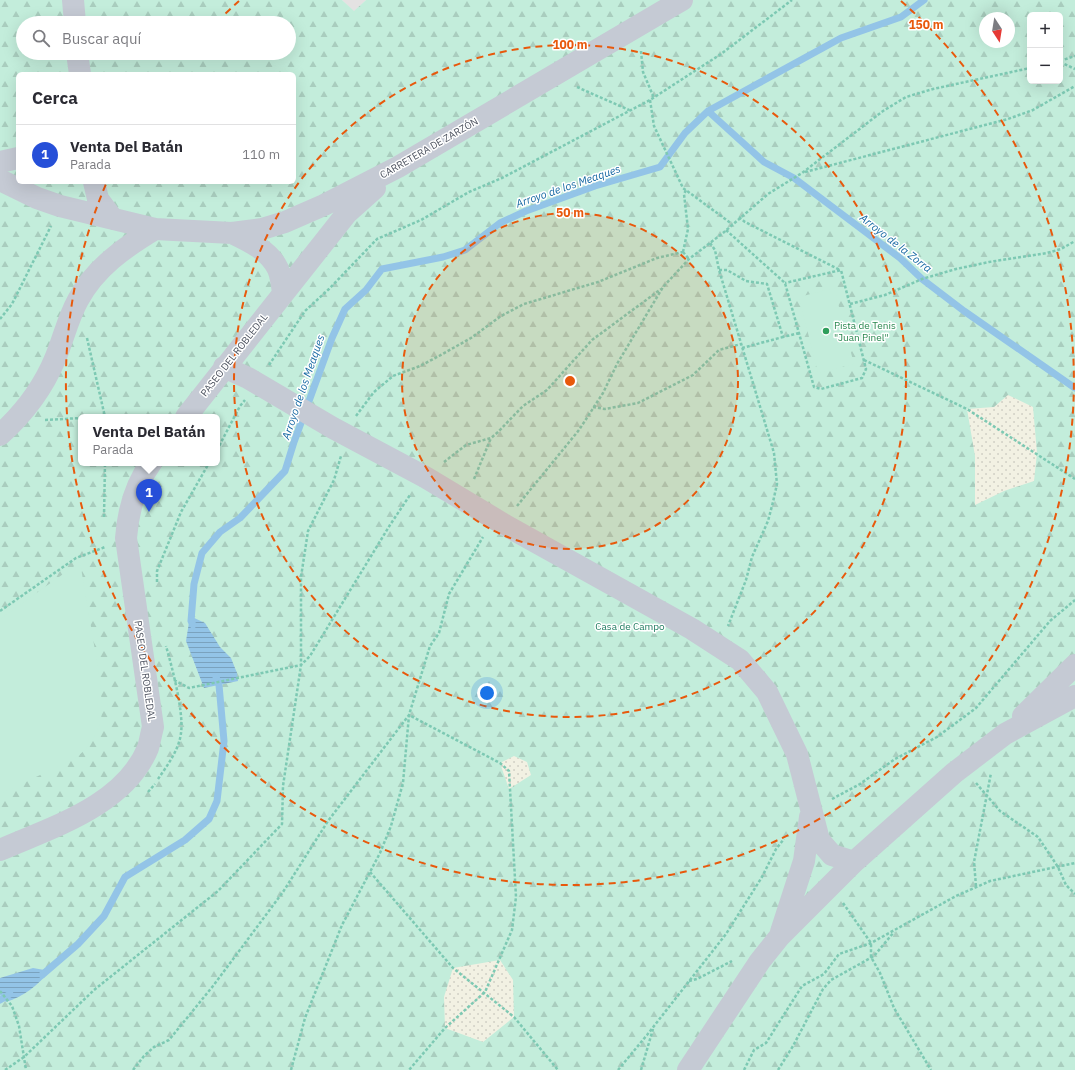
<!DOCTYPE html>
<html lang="es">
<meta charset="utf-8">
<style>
:root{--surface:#fff;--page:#f2f2f3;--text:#2b2b33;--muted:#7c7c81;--line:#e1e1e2;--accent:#264fd8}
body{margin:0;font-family:"IBM Plex Sans",sans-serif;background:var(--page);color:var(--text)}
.controls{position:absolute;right:12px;top:12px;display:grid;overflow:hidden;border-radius:6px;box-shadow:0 4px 16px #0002}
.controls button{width:36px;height:36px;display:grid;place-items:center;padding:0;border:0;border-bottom:1px solid var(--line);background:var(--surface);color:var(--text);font:20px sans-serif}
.compass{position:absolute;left:979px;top:12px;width:36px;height:36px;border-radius:50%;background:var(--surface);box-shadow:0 4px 16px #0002;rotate:168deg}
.you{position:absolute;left:487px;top:693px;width:14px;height:14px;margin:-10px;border:3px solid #fff;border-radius:50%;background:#1a73e8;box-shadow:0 0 0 6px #1a73e833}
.badge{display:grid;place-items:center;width:26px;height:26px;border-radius:50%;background:var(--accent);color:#fff;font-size:13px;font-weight:700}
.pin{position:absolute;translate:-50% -33px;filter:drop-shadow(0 1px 2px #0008)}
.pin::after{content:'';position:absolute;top:21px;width:14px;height:12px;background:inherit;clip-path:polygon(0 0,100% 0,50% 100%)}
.popup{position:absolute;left:78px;top:414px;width:142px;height:52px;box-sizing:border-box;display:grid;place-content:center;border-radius:6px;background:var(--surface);filter:drop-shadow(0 1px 3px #0005);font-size:13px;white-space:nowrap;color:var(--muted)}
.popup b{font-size:15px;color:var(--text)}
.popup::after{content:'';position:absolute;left:50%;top:100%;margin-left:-8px;border:8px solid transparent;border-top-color:var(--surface)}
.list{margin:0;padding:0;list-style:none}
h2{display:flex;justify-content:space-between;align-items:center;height:52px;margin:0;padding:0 16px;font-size:17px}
h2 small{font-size:13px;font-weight:400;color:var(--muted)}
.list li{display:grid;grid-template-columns:26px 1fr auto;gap:12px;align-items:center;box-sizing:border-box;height:60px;padding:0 16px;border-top:1px solid var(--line)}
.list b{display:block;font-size:15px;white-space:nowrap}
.list p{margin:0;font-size:13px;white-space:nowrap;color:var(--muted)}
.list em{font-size:13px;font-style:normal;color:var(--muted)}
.icon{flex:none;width:22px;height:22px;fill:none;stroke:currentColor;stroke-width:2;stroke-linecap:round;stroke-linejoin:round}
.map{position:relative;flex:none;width:1075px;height:1070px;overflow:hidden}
.search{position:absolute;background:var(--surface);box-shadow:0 4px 16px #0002;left:16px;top:16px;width:280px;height:44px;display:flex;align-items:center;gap:10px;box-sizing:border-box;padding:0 14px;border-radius:22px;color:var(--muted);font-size:15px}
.panel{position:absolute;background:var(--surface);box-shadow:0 4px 16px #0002;left:16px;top:72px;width:280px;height:112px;border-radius:6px}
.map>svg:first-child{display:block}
.education{fill:#e4e2e2}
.forest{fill:url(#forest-firs);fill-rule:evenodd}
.sand{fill:url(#sand-dots)}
.park{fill:#c3eddb}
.water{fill:url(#water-rules)}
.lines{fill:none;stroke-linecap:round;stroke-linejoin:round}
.stream{stroke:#93c4e7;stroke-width:7}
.path{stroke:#7dc9b3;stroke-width:2.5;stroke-dasharray:3 2;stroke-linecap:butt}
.minor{stroke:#c5cad4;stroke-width:22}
.ring{fill:none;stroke:#e8590c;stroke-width:2;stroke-dasharray:7 5}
.leisure-dot{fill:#2e9e5b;stroke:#fff;stroke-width:1.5}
.labels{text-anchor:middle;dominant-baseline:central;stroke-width:3;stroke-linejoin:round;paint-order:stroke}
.street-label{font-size:10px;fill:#4a505d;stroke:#fff}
.leisure-label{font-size:10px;fill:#27864d;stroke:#fff;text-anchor:start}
.park-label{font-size:10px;fill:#1e7b5f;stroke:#fff}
.water-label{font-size:11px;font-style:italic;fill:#1669a3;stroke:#fff}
.centre{fill:#e8590c;stroke:#fff;stroke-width:2}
.ring-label{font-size:12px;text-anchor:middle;font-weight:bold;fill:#e8590c;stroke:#fff;stroke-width:3;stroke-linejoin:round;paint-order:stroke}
</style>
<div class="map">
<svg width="1075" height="1070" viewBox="0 0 1075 1070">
<defs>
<pattern id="forest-firs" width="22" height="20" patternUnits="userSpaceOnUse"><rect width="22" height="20" fill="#c3eddb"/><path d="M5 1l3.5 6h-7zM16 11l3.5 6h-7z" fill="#a9cdbe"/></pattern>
<pattern id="sand-dots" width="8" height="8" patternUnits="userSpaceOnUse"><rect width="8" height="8" fill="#f2f1e3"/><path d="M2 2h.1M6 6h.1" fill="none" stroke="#d1d0c5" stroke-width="1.8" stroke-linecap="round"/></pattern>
<pattern id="water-rules" width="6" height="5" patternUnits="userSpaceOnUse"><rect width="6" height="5" fill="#93c4e7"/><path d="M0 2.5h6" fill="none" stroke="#7aa2be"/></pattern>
</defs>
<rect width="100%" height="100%" fill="#f3f1f1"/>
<path class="education" d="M342,0H366L354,12Z"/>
<path class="forest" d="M0,0H342L354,11L366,0H1075V1070H0ZM1030,15H1060V81H1030ZM985,18H1009V42H985ZM23,23H289V53H23ZM18,74H294V182H18ZM81,417H217V463H81Z"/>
<path class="sand" d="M1008,395L1033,407L1037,453L1034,481L1004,491L975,505V456L967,409L994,407Z
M514,756L527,762L531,775L509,789L500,763Z
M500,960L513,980L514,1017L483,1042L445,1028L444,997L453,968Z"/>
<path class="park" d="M834,288L854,364L818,373L799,297Z
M80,562L100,680L102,708L101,720L96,734L85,750L74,759L0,794V619Z"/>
<path class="water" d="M190,616L205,623L220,647L231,658L237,673L238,681L204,688L186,641Z
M33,968L50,971C38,985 23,997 6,1002L0,995V978Z"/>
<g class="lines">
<path class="stream" d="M708,111L764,162L794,178L900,258L922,279L964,311L1075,388
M193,625L191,621L194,584L202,553L220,532L240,518L285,471L294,442L332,338L345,309L366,290L382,269L443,257L465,250L500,223L526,211L595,186L660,167L685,133L708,111L841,38L901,17L924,0
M42,975L78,944L104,916L125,877L185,840L209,819L217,801L224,741L219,685L216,677
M0,1000L10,994"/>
<path class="path" d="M641,51L643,72L654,98
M1060,61L1075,56
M1060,62L1075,69
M577,87L629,110
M650,100L654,126L683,188L732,224
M805,172L1008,119L1033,110L1075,86
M739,217L745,222L840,270
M726,230L785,283L814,387L821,389L862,378L866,369L841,270L785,283
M710,243L715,250L719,270L774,453L777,484L773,502L768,521L752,557L746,580L728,626
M683,252L688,229L684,194L686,190
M683,252L689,259
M719,270H727L746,281L767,284L783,337L799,333
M850,304L885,295L922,279L956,269L989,262L1047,253L1061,249L1075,241
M0,319L12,304L51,226
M87,338L105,417
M742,348L783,337
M864,360L967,409L1075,479
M269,365L305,311L329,289L377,239L421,220L469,192L502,178L650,100L721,54L792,0
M593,407L605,409L638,403L693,375L719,350L741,344
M356,416L374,392L393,376L420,366L439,356L471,338L501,316L524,304L598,282L657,258L683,252
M45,420L81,418
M217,450L240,406L245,400
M444,462L466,445L491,438L498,432L523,406L547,390L592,340L661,289
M474,479L491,438
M517,506L579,430L603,393L617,364L663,287L689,259L723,233L768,194L802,173L883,111L906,97L933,89L1030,68
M104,517L105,463
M157,582V571L181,512L209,463
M0,611L76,558L105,547
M174,680L189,688L301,665L310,656L390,525L410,495
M158,779C167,766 179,750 181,733C184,712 172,667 166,646
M976,783L1000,811L1038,837L1058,867L1066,885L1075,894
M148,792L155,784
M832,799L860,784L895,759L937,737L976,708L1050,621L1075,600
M370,872L453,968L514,1017L558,1070
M976,886L974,862L991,773
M843,903L871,943V957L880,973L894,1008L931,1070
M689,981L697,979L732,961
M0,991L12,1006L19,1026L26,1070
M5,1070L24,1057L94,990L218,891L282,824L283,786L301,665V577L308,531L334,480L341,456
M133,1070L144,1056L154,1047L169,1040L213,986L283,892L328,821L409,715L430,646L439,633L449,594L483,537
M291,1070L305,1018L342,925L380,853L391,826L403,783L409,715L500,763L509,771L516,897L512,930L485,992L445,1028L409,1070
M618,1070L647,1035L726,934L762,877L776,849L784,839
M641,1070L653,1029
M744,1070L754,1050L766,1043L802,986L824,974L839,954L871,943L956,896L990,881L1075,863
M778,1070L793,1046L823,989L831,980L874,956L894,932"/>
<path class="minor" d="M73,0L75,23
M77,53L80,74
M0,162L18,158
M0,180L37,198L60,206L155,229L232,233L262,229L285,222L324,205L398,167L682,0
M94,182L98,199L113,219
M232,233C249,241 270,251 278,269C281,276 282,285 283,293
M224,367L248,378L333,428L425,477L505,525L692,629L740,660L767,692L797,754L819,840L832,855L854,862
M186,417L347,213L375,188
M0,435C23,414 43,388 55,359C63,340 68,318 78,300C95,268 125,247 155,229
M1023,716L1075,665
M0,850C52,827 124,806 148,748C150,741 151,734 153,727L126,538C128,512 135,485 151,463
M781,932L804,861L810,817
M688,1070L760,961L780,936L854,862L954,773L1005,734L1075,696"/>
</g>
<circle cx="570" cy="381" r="168" fill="#e8590c" fill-opacity=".12"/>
<g class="ring">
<circle cx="570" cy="381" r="168"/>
<circle cx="570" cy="381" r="336"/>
<path d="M217 22A504 504 0 0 1 239 1M901 1A504 504 0 1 1 106 184"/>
</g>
<circle class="leisure-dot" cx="826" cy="331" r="4"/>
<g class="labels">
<g class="street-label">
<text transform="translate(429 148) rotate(-30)">CARRETERA DE ZARZÓN</text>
<text transform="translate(234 355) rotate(-52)">PASEO DEL ROBLEDAL</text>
<text transform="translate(145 671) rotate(82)">PASEO DEL ROBLEDAL</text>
</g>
<g class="leisure-label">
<text x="834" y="325">Pista de Tenis<tspan x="834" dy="12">"Juan Pinel"</tspan></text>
</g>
<g class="park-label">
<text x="630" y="626">Casa de Campo</text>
</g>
<g class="water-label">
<text transform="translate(568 186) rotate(-19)">Arroyo de los Meaques</text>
<text transform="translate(896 243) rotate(38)">Arroyo de la Zorra</text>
<text transform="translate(303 387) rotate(-71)">Arroyo de los Meaques</text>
</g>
</g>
<circle cx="570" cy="381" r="6" class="centre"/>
<g class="ring-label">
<text x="926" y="29">150 m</text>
<text x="570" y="49">100 m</text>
<text x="570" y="217">50 m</text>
</g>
</svg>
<div class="controls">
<button>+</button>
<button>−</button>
</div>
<svg class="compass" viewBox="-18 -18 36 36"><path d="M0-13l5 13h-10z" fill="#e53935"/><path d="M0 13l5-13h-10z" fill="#7c7c81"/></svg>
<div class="you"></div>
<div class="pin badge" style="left:149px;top:512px">1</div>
<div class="popup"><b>Venta Del Batán</b>Parada</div>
<div class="search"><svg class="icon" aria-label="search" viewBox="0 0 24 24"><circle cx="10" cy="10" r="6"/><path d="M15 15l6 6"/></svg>Buscar aquí</div>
<section class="panel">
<h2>Cerca<small></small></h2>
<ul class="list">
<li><span class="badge">1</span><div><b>Venta Del Batán</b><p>Parada</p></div><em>110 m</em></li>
</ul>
</section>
</div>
